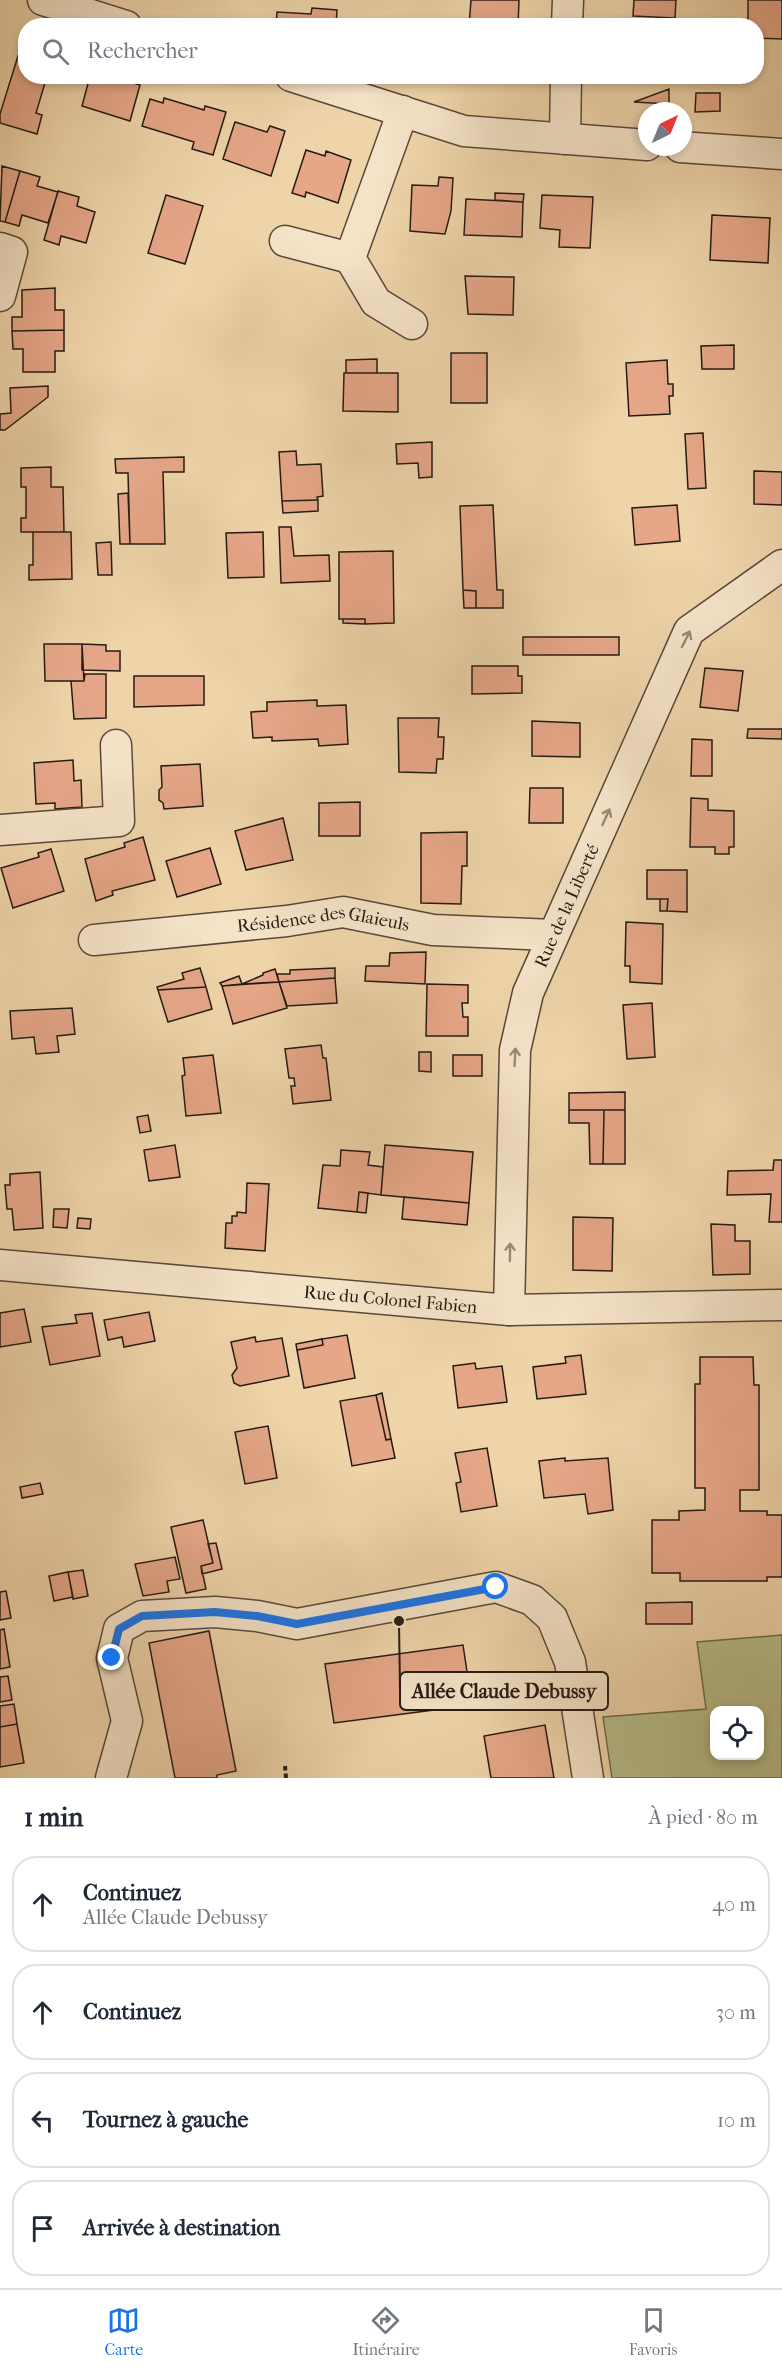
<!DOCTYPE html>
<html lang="fr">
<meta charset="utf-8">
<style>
:root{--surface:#fff;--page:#f6f6f7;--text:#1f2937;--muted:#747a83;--line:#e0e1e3;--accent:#1a73e8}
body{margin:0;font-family:"IM FELL French Canon",serif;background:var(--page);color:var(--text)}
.controls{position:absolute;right:18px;bottom:18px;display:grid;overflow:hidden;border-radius:12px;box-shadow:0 3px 9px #0003}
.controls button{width:54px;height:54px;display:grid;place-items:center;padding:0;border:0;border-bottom:2px solid var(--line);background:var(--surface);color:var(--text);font:30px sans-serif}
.compass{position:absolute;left:638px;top:102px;width:54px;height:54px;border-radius:50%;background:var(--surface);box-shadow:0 3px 9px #0003;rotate:43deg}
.stop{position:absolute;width:18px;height:18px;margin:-14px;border:4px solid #1a73e8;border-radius:50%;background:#fff}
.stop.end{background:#1a73e8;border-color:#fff;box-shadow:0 2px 6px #0008}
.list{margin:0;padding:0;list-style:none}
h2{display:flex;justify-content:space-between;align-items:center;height:78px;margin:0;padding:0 24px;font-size:26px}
h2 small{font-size:20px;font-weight:400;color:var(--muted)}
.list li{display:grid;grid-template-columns:39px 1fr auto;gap:18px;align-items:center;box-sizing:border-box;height:96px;margin:0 12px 12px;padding:0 12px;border:2px solid var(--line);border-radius:24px}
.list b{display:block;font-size:22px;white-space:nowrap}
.list p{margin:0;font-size:20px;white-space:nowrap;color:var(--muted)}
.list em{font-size:20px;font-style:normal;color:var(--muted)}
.icon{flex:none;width:33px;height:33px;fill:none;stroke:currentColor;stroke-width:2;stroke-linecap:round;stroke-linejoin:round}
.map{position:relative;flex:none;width:782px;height:1778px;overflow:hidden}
.search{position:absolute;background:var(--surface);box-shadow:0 3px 9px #0003;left:18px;right:18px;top:18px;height:66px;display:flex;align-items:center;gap:15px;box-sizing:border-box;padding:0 21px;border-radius:24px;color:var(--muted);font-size:22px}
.sheet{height:510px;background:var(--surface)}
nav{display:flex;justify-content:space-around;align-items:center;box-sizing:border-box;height:84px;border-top:2px solid var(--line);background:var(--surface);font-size:16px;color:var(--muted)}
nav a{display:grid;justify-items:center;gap:3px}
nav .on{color:var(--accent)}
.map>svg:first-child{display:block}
.green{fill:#b7bd8a;stroke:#6e6c4f;stroke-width:1.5;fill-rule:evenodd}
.building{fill:#e6a789;stroke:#251b14;stroke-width:1.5}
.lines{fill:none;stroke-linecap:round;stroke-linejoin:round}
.minor-casing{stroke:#58493a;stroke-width:33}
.path{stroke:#251b14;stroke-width:4;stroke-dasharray:4.5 3;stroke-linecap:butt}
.minor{stroke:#f5e3c8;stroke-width:30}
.oneway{stroke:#978977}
.route{stroke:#1a73e8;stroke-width:8}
.labels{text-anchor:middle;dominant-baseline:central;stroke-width:5;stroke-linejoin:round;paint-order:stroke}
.street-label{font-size:18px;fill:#251b14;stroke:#f5e3c8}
.leader{fill:none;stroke:#251b14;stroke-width:2}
.callout-dot{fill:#251b14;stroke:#f5e3c8;stroke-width:2}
.callout{fill:#f5e3c8;stroke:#251b14;stroke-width:2}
.callout-label{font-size:20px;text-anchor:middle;font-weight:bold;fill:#251b14}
</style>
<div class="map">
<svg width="782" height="1778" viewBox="0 0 782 1778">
<rect width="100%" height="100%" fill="#efd4aa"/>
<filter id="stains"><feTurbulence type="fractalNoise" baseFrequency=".00333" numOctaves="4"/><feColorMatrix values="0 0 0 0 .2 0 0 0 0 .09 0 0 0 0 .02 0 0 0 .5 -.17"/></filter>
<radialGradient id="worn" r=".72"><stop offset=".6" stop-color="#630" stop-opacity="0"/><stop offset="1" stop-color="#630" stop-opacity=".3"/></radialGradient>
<path class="green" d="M782,1635V1778H612L603,1717L706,1709L697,1642ZM714,1710H760V1756H714Z"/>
<path class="building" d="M471,0H519L518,26H469Z
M634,0H676L675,18L633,16Z
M748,0H782V39L756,38V26H748Z
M312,8L337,10L336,26H276L277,12L311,14Z
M18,56L26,58V76H47L36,113L42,115L37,134L0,123V114Z
M90,76H111L140,85L130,121L82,106Z
M483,76H517V83L483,81Z
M669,89V104L634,102Z
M696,93H720V111L695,112Z
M164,98L204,110L205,106L226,112L213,155L192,149L194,142L142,126L150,99L163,103Z
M235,122L267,132L270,126L285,131L271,176L223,159Z
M306,150L325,156L326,151L351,160L338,203L306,192L305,197L292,193Z
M2,166L20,171L5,222L0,221Z
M20,171L40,177L37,186L58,192L48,223L22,215L19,226L5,222Z
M439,177L453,178L451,211L445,234L410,231L412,185L438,186Z
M58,191L79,197L77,206L95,212L86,243L61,236L59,245L44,240Z
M495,193L524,194L523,202L495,200Z
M166,195L203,206L185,264L148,253Z
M542,195L593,197L590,248L559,247L560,230L540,228Z
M466,199L523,202L522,237L464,235Z
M712,215L770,218L768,263L710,260Z
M465,276L514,277L513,315L468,314Z
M55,288V310H64V330L12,331V317H22V290Z
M64,330V351H55V372H23V349H13L12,331Z
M734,345V369H702L701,346Z
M451,353H487V403H451Z
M377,359V373H346V360Z
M667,360L668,384H673V396H669L670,414L629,416L626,363Z
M344,373H398V412L343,411Z
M48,386V397L5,430H0V414L11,413L10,388Z
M703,433L706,488L688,489L685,434Z
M432,442V477L419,478L418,463L397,464L396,444Z
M296,451L297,465L321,464L323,496L317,497L318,500L282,501L279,452Z
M184,457V472H163L165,544H130L128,473H116L115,459Z
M51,467V487H63L64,532H21V518H26V487H21V468Z
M754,471L782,472V505L754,504Z
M128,493L130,544H120L118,494Z
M318,500V511L283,513L282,501Z
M493,505L497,590H503V608H476V591L463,590L460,506Z
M677,505L680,541L635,545L632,508Z
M279,527H291L294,556L329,555L330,581L281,583Z
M33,532H71L72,579L29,580V565H33Z
M263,532L264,577L228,578L226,533Z
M111,542L112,575H98L96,543Z
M393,551L394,623L365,624V619H339V552Z
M463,590L476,591V608H464Z
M343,619H365V624L343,623Z
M523,637H619V655H523Z
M44,644H82L84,681H45Z
M82,644L106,645V651H120V671L82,670Z
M472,666H518V676H522V693L472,694Z
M705,668L743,671L738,711L700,707Z
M85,674H106V718L74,719L71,681H84Z
M134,676H204V705L134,707Z
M317,700V706L346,705L348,744L319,746L318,739L272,741V737L253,738L251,712L267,711V702Z
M398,718H439L438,737H444L443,759H437L436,773L399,772Z
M532,721L580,723V757L532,756Z
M748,729H782V739L747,738Z
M692,739L712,740V776H691Z
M73,760L74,781L81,780L82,807L55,809V803L36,804L34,763Z
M200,764L203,806L164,809L163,803L159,800V790L162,787L161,766Z
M530,788H563V823H529Z
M691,798L708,799V810L734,811V847H729V854H715V847H690Z
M360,802V836H319V803Z
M283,818L293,860L246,870L235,831Z
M467,832V866H462L461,904L421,903V833Z
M143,837L155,880L112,891L113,895L96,901L85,859L125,847L124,843Z
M210,848L221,884L177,897L166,861Z
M51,849L64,891L13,908L1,868L39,857L38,853Z
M647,870H687V912L667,911L668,899H647Z
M660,899H668L667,911H660Z
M626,922L663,924L662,984L630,982V966H625Z
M426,952L425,984L365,981L366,966H389L390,953Z
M200,968L206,987L158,990L157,987L184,979L182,973Z
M335,968V978L279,982L277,974H290V970Z
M275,969L279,982L242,984L263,975V973Z
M239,976L242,984L222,986L220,983Z
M335,978L337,1003L287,1006L279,982Z
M279,982L287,1008L233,1024L222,986Z
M427,984L468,985V1003H462L463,1017H468V1036H426Z
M206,987L212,1009L168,1022L158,990Z
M652,1003L655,1057L627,1059L623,1005Z
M72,1008L75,1034L57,1036L59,1052L36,1054L34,1037L12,1039L10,1011Z
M321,1045L323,1058H326L331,1100L293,1104L291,1086H295L294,1078H289L285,1049Z
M419,1052H431V1072L419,1071Z
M213,1055L221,1113L186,1116L182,1076L185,1075L183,1058Z
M453,1055H482V1076H453Z
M625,1092V1110H569V1093Z
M569,1110H604L603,1164H590L589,1123H569Z
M604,1110H625V1164H603Z
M148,1115L151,1131L140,1133L137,1117Z
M175,1145L180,1177L149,1181L144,1150Z
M385,1145L473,1152L469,1203L381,1195Z
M341,1150L370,1152L368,1165L383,1167L381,1195L359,1192L357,1212L318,1208L323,1165L340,1166Z
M774,1160H782V1222H769L771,1194L727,1195L728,1171L773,1170Z
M40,1172L43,1228L14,1230L12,1209H7L5,1185H10V1174Z
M247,1183L269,1184L265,1251L225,1248L226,1223H232V1216H237V1212L246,1213Z
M359,1192L368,1193L366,1213L357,1212Z
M404,1197L469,1203L467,1225L402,1219Z
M54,1209H69L67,1228L53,1227Z
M573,1217L613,1218L612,1271L573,1270Z
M78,1218L91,1219L90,1229L77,1228Z
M711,1224L735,1225V1241H750V1274L713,1275Z
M24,1309L31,1342L0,1347V1313Z
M149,1312L155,1341L124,1347L122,1337L108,1340L104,1320Z
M92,1313L100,1356L50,1365L42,1327L77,1323L75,1315Z
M347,1335L355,1378L304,1388L297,1350L323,1345L322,1339Z
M255,1337L256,1342L282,1338L289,1376L240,1386L234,1383L232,1375L237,1368L231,1342Z
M322,1339L323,1345L297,1350L296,1344Z
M581,1355L586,1394L537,1399L533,1367L566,1363L565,1357Z
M700,1357H753L754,1385H759V1490H740V1511H767V1515H782V1577H767V1581H680V1573H652V1520H679V1511L705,1510V1488H695V1384H700Z
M475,1363L476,1369L502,1366L507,1402L458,1408L453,1366Z
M382,1393L391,1439L386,1440L376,1395Z
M376,1395L386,1440L391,1439L395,1458L352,1466L340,1401Z
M268,1426L277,1478L245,1484L235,1432Z
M487,1448L497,1506L461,1512L456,1483L461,1482L455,1453Z
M565,1458V1461L608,1458L613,1510L588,1514L585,1494L544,1498L539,1461Z
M40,1483L43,1494L22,1498L20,1487Z
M203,1520L213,1563L201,1566L206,1589L186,1593L171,1527Z
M216,1543L222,1569L202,1574L201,1566L213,1563L208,1544Z
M175,1557L180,1579L167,1581L169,1592L143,1596L135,1564Z
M83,1570L88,1596L73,1599L68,1572Z
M68,1572L73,1597L54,1601L49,1576Z
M6,1591L11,1618L0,1620V1592Z
M692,1602V1624H646V1603Z
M4,1629L10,1667L0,1669V1630Z
M209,1631L236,1771L217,1775V1778H175L149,1643Z
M463,1645L472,1705L334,1723L325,1664Z
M8,1676L12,1700L0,1702V1677Z
M14,1704L17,1724L0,1727V1706Z
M17,1724L24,1763L0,1767V1727Z
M545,1725L554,1778H491L484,1736Z"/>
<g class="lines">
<defs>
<g id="minor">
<path d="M43,0L126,26"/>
<path d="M567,26L568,0"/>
<path d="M291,76L464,131L647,145"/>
<path d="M403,111L350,258L376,302L412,324"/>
<path d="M565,139L566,76"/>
<path d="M680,147L782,154"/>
<path d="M285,241L350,258"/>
<path d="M0,248L12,252L0,296"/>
<path d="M0,830L119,821L116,745"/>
<path id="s1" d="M94,940L287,921L343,912L433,930L553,935"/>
<path id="s2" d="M0,1265L509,1310L782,1305"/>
<path id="s3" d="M509,1310L515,1050L528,993L689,631L782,565"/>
<path d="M111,1778L127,1721L112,1658L119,1629L142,1616L215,1612L257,1616L297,1624L496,1587L532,1600L552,1618L570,1662L588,1778"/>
</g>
</defs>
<use href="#minor" class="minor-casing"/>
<path class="path" d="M285,1766L286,1778"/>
<use href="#minor" class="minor"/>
</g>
<defs><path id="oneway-shaft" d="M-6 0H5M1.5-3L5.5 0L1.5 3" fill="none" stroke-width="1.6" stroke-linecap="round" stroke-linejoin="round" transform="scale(1.5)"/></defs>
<g class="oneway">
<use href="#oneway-shaft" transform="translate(686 639) rotate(-63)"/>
<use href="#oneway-shaft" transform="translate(606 817) rotate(-66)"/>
<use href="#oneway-shaft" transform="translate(515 1057) rotate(-87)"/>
<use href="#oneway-shaft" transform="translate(510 1252) rotate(-89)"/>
</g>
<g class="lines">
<path class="route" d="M112,1658L119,1629L142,1616L215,1612L257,1616L297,1624L496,1587"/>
</g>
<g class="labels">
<g class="street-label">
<text stroke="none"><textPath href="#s3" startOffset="414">Rue de la Liberté</textPath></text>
<text stroke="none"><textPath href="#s1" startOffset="231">Résidence des Glaieuls</textPath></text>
<text stroke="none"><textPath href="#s2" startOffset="392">Rue du Colonel Fabien</textPath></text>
</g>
</g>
<path class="leader" d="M399 1621L400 1691"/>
<circle class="callout-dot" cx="399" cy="1621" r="6"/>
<rect class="callout" x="400" y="1672" width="208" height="38" rx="6"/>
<g class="callout-label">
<text x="504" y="1698">Allée Claude Debussy</text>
</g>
<rect width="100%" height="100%" filter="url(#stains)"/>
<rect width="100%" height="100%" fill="url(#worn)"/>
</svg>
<div class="controls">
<button><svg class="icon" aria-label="locate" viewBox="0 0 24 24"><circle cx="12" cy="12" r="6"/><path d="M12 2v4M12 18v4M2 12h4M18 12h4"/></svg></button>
</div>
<svg class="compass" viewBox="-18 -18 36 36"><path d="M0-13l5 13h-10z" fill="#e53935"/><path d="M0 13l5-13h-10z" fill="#747a83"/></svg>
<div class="stop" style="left:496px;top:1587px"></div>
<div class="stop end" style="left:112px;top:1658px"></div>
<div class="search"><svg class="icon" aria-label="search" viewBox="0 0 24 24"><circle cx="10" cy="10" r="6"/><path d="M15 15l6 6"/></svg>Rechercher</div>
</div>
<section class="sheet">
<h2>1 min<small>À pied · 80 m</small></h2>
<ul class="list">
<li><svg class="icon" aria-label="ahead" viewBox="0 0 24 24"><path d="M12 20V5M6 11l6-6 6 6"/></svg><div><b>Continuez</b><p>Allée Claude Debussy</p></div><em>40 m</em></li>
<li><svg class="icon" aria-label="ahead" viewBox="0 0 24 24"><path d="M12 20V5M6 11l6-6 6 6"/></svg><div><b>Continuez</b></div><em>30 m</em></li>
<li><svg class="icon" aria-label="left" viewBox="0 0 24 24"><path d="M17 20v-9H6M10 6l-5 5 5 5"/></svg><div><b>Tournez à gauche</b></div><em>10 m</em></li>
<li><svg class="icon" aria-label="arrive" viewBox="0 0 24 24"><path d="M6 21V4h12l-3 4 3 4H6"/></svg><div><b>Arrivée à destination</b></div></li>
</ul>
</section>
<nav>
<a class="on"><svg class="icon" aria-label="map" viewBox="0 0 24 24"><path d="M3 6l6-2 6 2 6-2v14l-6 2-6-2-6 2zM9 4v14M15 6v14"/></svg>Carte</a>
<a><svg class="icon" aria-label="directions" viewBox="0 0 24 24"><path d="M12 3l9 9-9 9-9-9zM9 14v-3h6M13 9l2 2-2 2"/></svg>Itinéraire</a>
<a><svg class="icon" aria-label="saved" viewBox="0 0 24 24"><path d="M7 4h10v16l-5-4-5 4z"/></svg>Favoris</a>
</nav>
